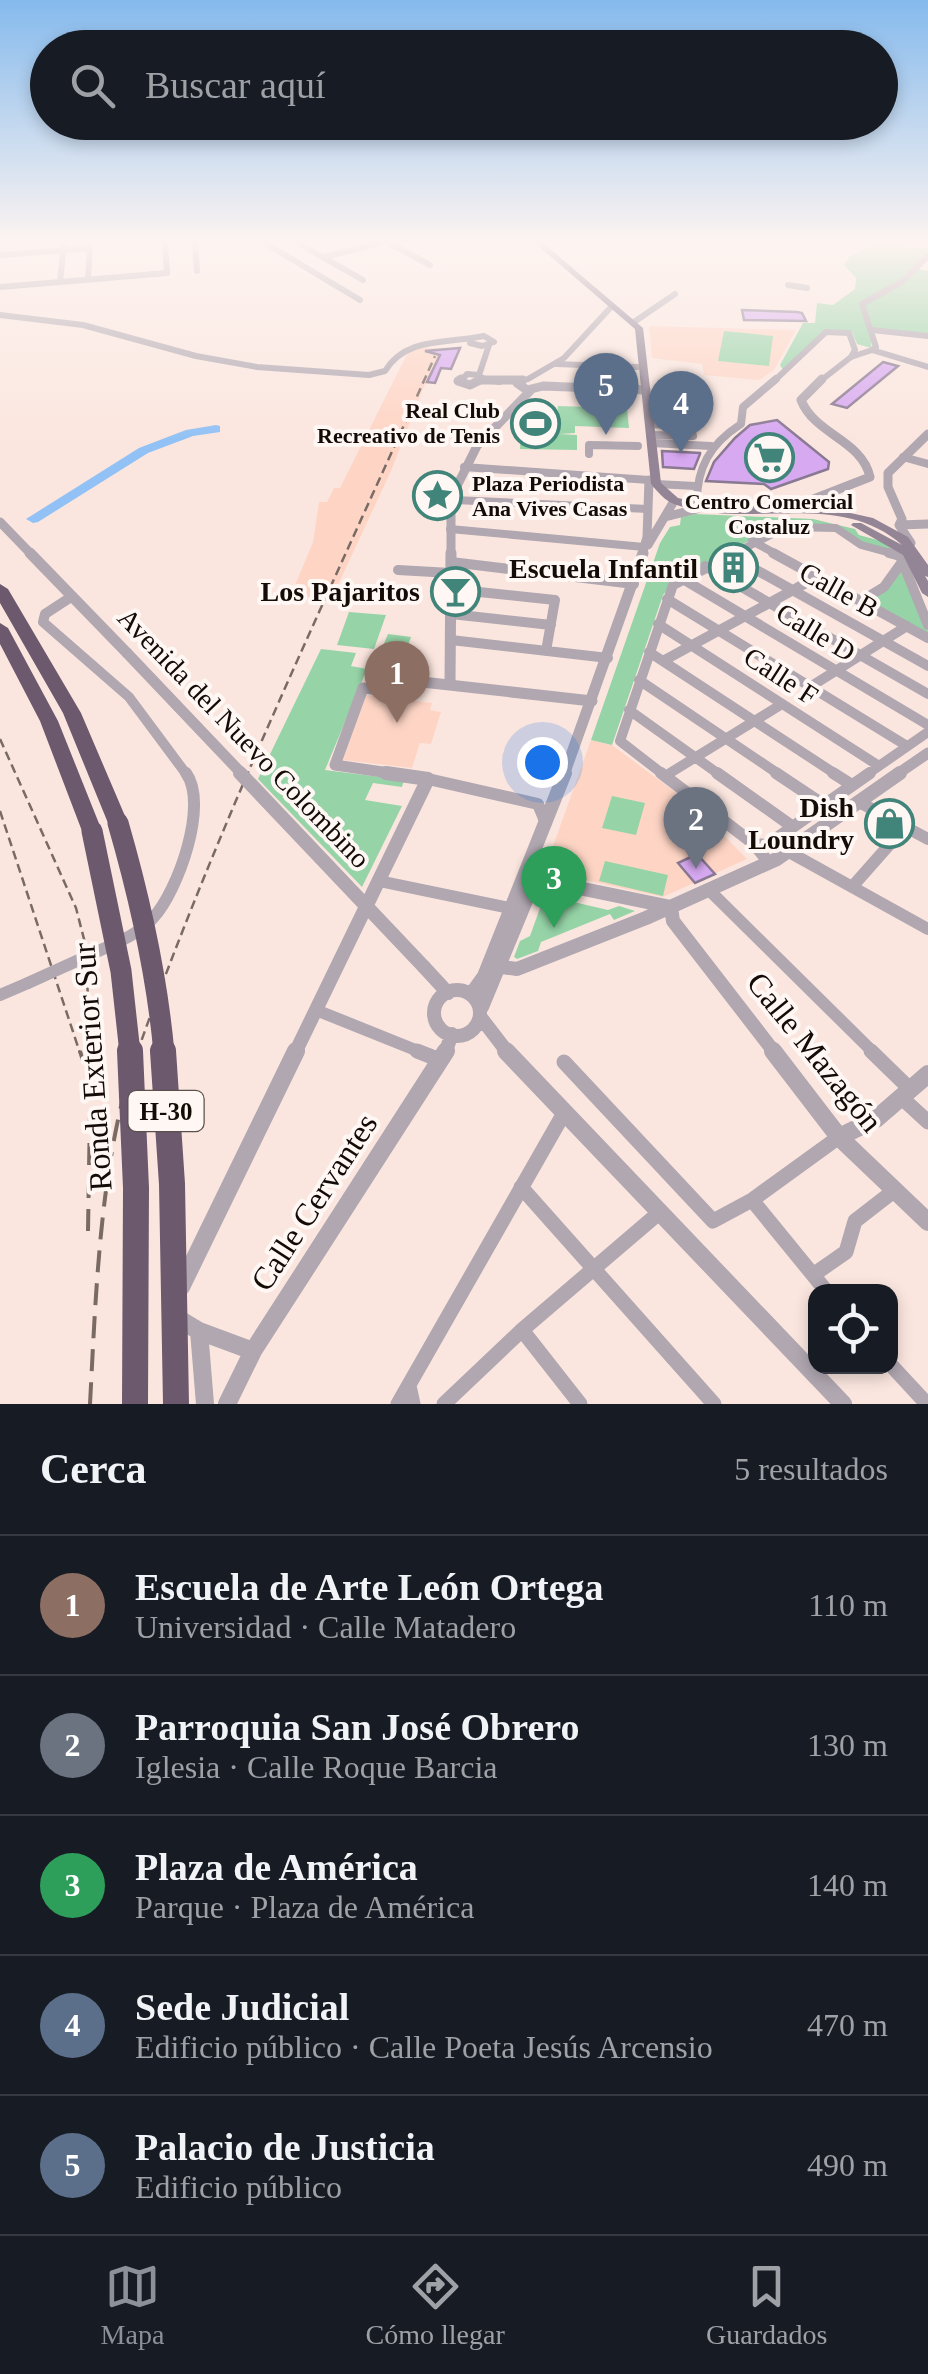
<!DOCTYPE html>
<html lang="es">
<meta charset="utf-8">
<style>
:root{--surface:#171b24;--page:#242831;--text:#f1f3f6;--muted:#9ea1a6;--line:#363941;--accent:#8c9099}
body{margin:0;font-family:"Times New Roman",serif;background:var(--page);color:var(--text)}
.controls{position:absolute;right:30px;bottom:30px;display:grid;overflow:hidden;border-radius:20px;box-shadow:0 5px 15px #0003}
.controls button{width:90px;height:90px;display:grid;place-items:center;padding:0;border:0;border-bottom:2px solid var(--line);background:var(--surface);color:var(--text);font:50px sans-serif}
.you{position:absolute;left:542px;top:762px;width:35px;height:35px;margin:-25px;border:8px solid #fff;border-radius:50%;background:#1a73e8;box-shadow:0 0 0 15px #1a73e833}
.badge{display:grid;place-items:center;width:65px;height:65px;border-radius:50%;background:var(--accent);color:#fff;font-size:32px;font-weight:700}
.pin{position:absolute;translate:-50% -82px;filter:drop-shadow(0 2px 5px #0008)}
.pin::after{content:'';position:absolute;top:52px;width:35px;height:30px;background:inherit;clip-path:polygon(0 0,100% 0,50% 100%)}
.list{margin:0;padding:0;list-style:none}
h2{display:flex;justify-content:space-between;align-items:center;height:130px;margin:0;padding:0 40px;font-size:42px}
h2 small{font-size:32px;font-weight:400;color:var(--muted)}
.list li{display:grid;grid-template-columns:65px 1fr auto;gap:30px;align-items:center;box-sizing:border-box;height:140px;padding:0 40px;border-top:2px solid var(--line)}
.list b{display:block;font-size:38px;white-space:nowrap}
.list p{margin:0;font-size:32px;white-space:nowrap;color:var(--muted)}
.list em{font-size:32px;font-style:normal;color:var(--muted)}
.icon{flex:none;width:55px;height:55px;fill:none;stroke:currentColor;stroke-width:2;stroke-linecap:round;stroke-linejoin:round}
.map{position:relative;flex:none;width:928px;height:1404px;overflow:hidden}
.search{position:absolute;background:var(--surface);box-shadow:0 5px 15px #0003;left:30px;right:30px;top:30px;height:110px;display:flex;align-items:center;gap:25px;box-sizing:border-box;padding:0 35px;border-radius:55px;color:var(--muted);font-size:38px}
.sheet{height:830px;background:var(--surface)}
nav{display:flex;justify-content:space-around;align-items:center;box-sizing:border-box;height:140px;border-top:2px solid var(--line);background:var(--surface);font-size:28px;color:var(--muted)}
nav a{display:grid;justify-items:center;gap:5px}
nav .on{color:var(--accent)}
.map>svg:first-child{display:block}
.built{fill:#fed5c5}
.green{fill:#96d4a7}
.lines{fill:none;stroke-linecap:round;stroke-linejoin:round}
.river{fill:#92c2f5;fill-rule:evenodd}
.building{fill:#d7a9f1;stroke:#897992;stroke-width:2.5}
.minor-far4{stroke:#b0a7b1;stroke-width:6}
.minor-far3{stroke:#b0a7b1;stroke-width:8}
.minor-far2{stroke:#b0a7b1;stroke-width:10}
.minor-far1{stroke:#b0a7b1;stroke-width:12}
.minor{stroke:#b0a7b1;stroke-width:15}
.tertiary-far4{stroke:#b0a7b1;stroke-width:6}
.tertiary-far3{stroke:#b0a7b1;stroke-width:9}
.tertiary-far2{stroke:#b0a7b1;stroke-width:11}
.tertiary-far1{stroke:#b0a7b1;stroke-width:14}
.tertiary{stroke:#b0a7b1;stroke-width:18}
.secondary{fill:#938595;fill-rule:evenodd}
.motorway{fill:#6d596e;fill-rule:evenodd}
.rail-far1{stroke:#796a64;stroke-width:2.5;stroke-dasharray:9 5;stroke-linecap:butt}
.rail{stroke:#796a64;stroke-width:4;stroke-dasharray:22 11;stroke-linecap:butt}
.minor-bridge{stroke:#b0a7b1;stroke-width:12}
.tertiary-bridge-far1{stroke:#b0a7b1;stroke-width:11}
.tertiary-bridge{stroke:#b0a7b1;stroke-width:14}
.motorway-bridge-far1{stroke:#6d596e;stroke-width:21}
.motorway-bridge{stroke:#6d596e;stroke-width:26}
.labels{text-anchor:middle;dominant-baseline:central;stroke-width:8;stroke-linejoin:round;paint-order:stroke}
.far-poi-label{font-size:22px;font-weight:bold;fill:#140a06;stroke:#fef7f4;text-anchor:end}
.shield{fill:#fef7f4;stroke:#5a514d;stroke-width:2.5}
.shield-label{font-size:25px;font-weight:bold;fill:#140a06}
.poi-label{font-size:28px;font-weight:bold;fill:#140a06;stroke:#fef7f4;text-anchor:end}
.street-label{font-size:28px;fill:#140a06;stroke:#fef7f4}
.near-street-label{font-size:32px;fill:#140a06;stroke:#fef7f4}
</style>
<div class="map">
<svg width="928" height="1404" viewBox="0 0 928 1404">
<rect width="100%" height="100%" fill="#fbe6df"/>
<path class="built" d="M649,326L796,330L774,370L759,380L704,375L702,364L652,358Z
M410,348H462L452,370L442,369L436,384H425L391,471L331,600L290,597L313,542L319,502H327L334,488H340Z
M366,695L432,703L430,710L441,712L431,744L420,743L412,768L343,760Z
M591,740L612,745L698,809L747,859L663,897L580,879L553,846Z"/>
<path class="green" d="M877,243L928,247V252L900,281L860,304L872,336L871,348L857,344L852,332L824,331L783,370L780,365L803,323H815L817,303L833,305L855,289L856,278L844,265L850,256Z
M918,269L928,271V335L873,329L865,305Z
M724,331L773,336L769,366L718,361Z
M525,406L556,407L555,433L558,406L627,408L629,428L575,426V433L559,434L577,435V450L520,449L521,432L515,431L517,414Z
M695,514L813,519L855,529L859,535L881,541L895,551L866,544L832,525H781L677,577L663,595L612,745L591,740L660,543L670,527L680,525L681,517Z
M903,568L928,631V636L865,601Z
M349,612L386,615L374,649L337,645Z
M388,634L411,637L396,677L371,674Z
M321,649L356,653L351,666L367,669L325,770L404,780L402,787L373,783L365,800L402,806L362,887L258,779Z
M612,796L645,803L636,835L602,828Z
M605,861L668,875L663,896L599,881Z
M548,896L608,910L619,906L635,911L614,920L610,914L541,942L538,951L517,959L514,957L520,941L530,936L544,897Z"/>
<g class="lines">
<path class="river" d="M216,425L220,426V432L193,436L148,453L38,522L33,523L26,519L139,448L186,430Z"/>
</g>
<path class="building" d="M742,310L797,312L802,313L806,321L744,320Z
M460,348L451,369L441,368L435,383L427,382L440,355L425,351Z
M883,362L898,366L847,408L832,404Z
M777,420L829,462L828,469L771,489L764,484L706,481L714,462L735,438L750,425Z
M662,451L700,453V454L694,469L663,467Z
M697,854L715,874L695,883L678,863Z"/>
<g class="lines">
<path class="minor-far4" d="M195,243L197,271
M265,243L360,300
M298,243L363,280
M389,243L430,265
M0,255L90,248
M324,257L381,243
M88,279L90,244
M60,282L64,243
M788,285L807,288
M0,287L167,273L165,243
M634,322L675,294
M872,330L928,336
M556,364L638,367
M773,382L826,332L849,333L855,350L851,357"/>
<path class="minor-far3" d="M650,424L691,426L693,436L650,435
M651,443L711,446
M589,454V445L638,446
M903,457L928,464
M464,467L649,480
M656,484L695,486
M432,499L648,509
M697,505C696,468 710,444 741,424L743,407L776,379
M450,529L644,547
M752,541L778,555
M731,555L786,527L836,528L861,545L898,555"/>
<path class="minor-far2" d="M773,553L928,638
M889,553L900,556L928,625
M728,554L928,666
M451,562L634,584
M705,566L928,694
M398,570L451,573
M681,578L928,725
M451,589L555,600L546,651
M71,597L45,614L43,622L129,697L187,775
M667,599L907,746
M861,601L884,587L902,562
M451,614L551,625
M658,624L879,766
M451,640L608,658
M649,652L837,775
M663,661L817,577
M639,680L780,775
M810,687L907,626
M629,710L720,775
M670,773L782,704
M664,775L620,741L673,585L736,553
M866,775L928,732"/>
<path class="minor-far1" d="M661,773L754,844L769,863
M717,773L793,827
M776,773L824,805
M833,773L852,785
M428,779L538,804L545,821
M859,802L928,839
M754,844L767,845L870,773
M789,852L928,929
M379,881L509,908
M852,887L905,827
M709,890L874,1053
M92,954C113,944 137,936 153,918C178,891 209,804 186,773
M0,995L28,983
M316,1010L423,1053"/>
<path class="minor" d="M417,1051L440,1060
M871,1051L911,1090
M564,1062L713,1221L752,1200L839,1137
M903,1099L928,1122
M521,1187L714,1404
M752,1200L827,1292
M813,1275L846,1252L855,1221L895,1190
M522,1330L580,1404
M890,1364L927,1404
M409,1386L413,1404
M398,1404L564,1113
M444,1404L522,1330L660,1212"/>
<path class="tertiary-far4" d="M0,315L83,325L196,356L257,367L369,375L385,371C404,340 438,343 472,338
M484,336L494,342L482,346L470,343L472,338Z
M872,350L876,347L862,304L902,282L928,256
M872,350L928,367
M479,375L489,345
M528,379L564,358L612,306
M483,380L500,382
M460,382L467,374L479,375L483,380L479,382
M819,382L851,357L872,350"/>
<path class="tertiary-far3" d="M461,379L458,381L470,385L482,379
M483,380H523
M517,383L527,390L543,386L646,390
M788,509L870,477C862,440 815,435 801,400L822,379
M665,517L697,509
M0,522L32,555
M899,525L928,524
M911,543L899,525L902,519L888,487V473L928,434
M648,545L674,501
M451,555V498L477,446L531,390
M642,555L647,537L649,480"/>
<path class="tertiary-far2" d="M30,553L127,653
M450,684L451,553
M403,775L335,765L363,688L400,692L404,680L592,701
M564,775L643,553
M896,775L928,753"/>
<path class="tertiary-far1" d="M535,879L671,907
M671,907L673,921L775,1053
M424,967L448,993
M502,967L517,969L646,918L777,859L900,773
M434 1013a23 23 0 1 1 46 0a23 23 0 1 1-46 0Z
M471,994L484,976L565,773
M482,1007L535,879L533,859
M482,1019L508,1053
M295,1053L428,779L386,773
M445,1053L452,1034"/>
<path class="tertiary" d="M506,1051L843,1404
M773,1051L839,1137L928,1222
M839,1137L876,1119L928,1074
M181,1287L296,1051
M179,1319L199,1331L253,1351
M199,1331L205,1404
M227,1404L253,1351L446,1051"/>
<path class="secondary" d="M535,243H543L643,328L661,483L678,498L704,504L828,508L873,518L908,537L928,565V577L925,576L928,581V597L922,593L903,555L851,525L853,523H861L902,545C838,488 745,531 674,504C665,501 657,491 651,484L635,329Z"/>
<path class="motorway" d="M0,584L8,589L81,713L128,823L125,828H111L108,823L63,713L0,603Z
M0,623L8,628L58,721L102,831L99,836H85L82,831L40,721L0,644Z"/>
<path class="rail-far1" d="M0,739L76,908L85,943L91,1053
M0,811L80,1053
M137,1053C221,815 332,587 435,356"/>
<path class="rail" d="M80,1051L83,1061
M88,1231L91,1051
M90,1404C96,1292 100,1157 137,1051"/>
<path class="minor-bridge" d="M28,983L92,954"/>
<path class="tertiary-bridge-far1" d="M127,653L243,775"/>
<path class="tertiary-bridge" d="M240,773L424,967"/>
<path class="motorway-bridge-far1" d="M118,823C140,899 157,975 164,1053
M92,831L121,971L130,1053"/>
<path class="motorway-bridge" d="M130,1051L136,1188L135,1404
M163,1051L172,1184L176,1404"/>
</g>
<linearGradient id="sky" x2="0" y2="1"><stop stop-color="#85baed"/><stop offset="0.55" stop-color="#fdf4f1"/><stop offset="1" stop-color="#fdf4f1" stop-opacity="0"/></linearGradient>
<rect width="928" height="439" fill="url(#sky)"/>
<defs>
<symbol id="stadium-ring" viewBox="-11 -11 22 22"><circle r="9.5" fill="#fef7f4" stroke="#41857a" stroke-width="1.5"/><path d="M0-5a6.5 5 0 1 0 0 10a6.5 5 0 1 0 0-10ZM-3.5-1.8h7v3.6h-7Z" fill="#41857a"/></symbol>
<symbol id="supermarket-ring" viewBox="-11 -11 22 22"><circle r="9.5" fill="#fef7f4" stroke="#41857a" stroke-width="1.5"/><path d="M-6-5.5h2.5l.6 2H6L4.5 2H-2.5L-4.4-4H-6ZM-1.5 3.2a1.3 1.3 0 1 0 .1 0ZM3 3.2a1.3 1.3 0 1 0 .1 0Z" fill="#41857a"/></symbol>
<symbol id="sight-ring" viewBox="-11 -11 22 22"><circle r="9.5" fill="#fef7f4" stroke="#41857a" stroke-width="1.5"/><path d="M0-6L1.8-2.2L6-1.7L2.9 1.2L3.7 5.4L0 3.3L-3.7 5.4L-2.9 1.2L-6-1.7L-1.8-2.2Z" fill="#41857a"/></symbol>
<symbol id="building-ring" viewBox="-11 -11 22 22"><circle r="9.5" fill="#fef7f4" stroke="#41857a" stroke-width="1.5"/><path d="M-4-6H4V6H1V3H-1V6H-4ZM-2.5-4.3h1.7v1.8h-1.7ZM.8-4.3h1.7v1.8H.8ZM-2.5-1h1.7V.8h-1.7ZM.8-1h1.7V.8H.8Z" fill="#41857a"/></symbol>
<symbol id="bar-ring" viewBox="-11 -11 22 22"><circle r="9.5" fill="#fef7f4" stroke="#41857a" stroke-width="1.5"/><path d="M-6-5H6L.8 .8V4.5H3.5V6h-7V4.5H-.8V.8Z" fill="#41857a"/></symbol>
<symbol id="shop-ring" viewBox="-11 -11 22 22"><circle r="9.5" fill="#fef7f4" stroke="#41857a" stroke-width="1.5"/><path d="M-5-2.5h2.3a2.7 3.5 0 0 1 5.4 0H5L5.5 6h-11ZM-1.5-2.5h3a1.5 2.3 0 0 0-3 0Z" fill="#41857a"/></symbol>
</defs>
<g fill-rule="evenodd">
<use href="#stadium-ring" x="508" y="396" width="55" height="55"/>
<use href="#supermarket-ring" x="742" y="430" width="55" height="55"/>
<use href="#sight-ring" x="410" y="468" width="55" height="55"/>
<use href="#building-ring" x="706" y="540" width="55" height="55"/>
<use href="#bar-ring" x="428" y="564" width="55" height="55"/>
<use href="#shop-ring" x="862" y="796" width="55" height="55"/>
</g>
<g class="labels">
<g class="far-poi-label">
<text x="500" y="410">Real Club<tspan x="500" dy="25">Recreativo de Tenis</tspan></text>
<text x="472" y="483" text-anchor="start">Plaza Periodista<tspan x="472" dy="25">Ana Vives Casas</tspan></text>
<text x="769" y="501" text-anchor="middle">Centro Comercial<tspan x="769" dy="25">Costaluz</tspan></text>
</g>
<rect class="shield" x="128.5" y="1091" width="75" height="40" rx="8"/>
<g class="shield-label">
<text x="166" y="1111">H-30</text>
</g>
<g class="poi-label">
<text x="698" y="568">Escuela Infantil</text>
<text x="420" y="591">Los Pajaritos</text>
<text x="854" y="807">Dish<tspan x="854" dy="32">Loundry</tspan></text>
</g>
<g class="street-label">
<text transform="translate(839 590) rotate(29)">Calle B</text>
<text transform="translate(816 632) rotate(31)">Calle D</text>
<text transform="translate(781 676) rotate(33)">Calle F</text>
<text transform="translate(244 738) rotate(46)">Avenida del Nuevo Colombino</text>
</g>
<g class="near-street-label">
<text transform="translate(815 1052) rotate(51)">Calle Mazagón</text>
<text transform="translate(92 1067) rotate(-94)">Ronda Exterior Sur</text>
<text transform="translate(314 1202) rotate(-57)">Calle Cervantes</text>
</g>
</g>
</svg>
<div class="controls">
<button><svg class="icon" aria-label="locate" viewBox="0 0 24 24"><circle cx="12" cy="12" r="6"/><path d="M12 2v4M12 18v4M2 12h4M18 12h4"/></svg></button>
</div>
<div class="you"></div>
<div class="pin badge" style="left:397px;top:723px;background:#8d6e63">1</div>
<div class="pin badge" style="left:696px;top:869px;background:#6b7280">2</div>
<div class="pin badge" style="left:554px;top:928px;background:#2e9e5b">3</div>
<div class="pin badge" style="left:681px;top:453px;background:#5c6f8a">4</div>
<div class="pin badge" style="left:606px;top:435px;background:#5c6f8a">5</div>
<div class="search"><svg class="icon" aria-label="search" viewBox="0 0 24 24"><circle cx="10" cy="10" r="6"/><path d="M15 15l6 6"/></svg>Buscar aquí</div>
</div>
<section class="sheet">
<h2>Cerca<small>5 resultados</small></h2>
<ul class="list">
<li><span class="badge" style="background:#8d6e63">1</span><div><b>Escuela de Arte León Ortega</b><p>Universidad · Calle Matadero</p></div><em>110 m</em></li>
<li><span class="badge" style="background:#6b7280">2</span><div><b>Parroquia San José Obrero</b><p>Iglesia · Calle Roque Barcia</p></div><em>130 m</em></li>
<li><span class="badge" style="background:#2e9e5b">3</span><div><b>Plaza de América</b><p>Parque · Plaza de América</p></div><em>140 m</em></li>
<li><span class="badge" style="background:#5c6f8a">4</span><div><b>Sede Judicial</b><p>Edificio público · Calle Poeta Jesús Arcensio</p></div><em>470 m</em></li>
<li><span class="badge" style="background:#5c6f8a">5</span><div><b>Palacio de Justicia</b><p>Edificio público</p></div><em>490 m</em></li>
</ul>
</section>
<nav>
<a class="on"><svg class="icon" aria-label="map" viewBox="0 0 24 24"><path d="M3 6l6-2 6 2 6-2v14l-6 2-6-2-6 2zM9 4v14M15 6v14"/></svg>Mapa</a>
<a><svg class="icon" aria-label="directions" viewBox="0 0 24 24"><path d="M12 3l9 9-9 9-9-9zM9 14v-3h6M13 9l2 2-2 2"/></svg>Cómo llegar</a>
<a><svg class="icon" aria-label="saved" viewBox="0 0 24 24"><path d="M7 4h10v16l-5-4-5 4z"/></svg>Guardados</a>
</nav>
